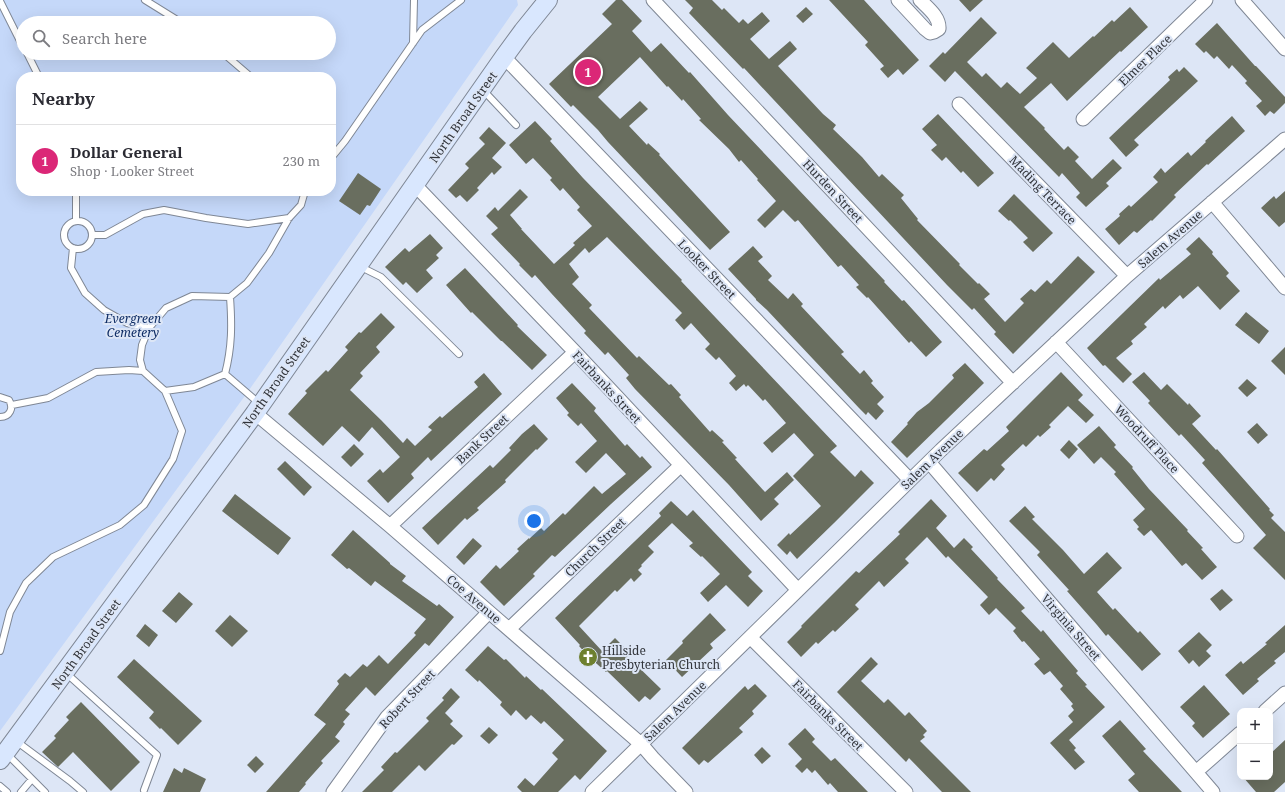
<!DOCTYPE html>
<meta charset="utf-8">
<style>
:root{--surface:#fff;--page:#f2f2f3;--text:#2b2b33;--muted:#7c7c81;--line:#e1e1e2;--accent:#db2777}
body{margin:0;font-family:"Noto Serif",serif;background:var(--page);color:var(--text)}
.controls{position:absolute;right:12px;bottom:12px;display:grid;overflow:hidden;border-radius:8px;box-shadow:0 4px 16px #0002}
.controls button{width:36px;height:36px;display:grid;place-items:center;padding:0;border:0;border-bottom:1px solid var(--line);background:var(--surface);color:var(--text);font:20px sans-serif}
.you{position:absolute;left:534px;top:521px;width:14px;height:14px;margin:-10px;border:3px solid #fff;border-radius:50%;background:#1a73e8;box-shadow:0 0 0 6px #1a73e833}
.badge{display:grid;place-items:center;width:26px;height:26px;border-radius:50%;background:var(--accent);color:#fff;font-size:13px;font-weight:700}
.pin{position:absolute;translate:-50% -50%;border:2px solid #fff;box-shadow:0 1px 4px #0006}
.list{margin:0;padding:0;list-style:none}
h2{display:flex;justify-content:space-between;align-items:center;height:52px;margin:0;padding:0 16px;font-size:17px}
h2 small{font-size:13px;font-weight:400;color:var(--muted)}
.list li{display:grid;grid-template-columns:26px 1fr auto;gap:12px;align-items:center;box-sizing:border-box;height:72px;padding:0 16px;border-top:1px solid var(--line)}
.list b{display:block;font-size:15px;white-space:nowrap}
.list p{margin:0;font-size:13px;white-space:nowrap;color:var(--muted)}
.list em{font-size:13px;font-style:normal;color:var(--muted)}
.icon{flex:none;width:22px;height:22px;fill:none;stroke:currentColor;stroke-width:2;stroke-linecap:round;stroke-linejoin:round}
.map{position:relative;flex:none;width:1285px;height:792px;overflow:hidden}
.search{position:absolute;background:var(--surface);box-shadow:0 4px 16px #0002;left:16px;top:16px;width:320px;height:44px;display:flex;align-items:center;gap:10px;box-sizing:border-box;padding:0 14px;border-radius:22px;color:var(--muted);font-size:15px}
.panel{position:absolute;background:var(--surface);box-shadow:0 4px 16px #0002;left:16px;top:72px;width:320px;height:124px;border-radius:16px}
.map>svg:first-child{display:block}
.green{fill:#c5d8f9;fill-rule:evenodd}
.building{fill:#696e5f}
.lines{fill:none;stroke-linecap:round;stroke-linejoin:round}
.lane-casing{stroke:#7f8795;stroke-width:8}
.street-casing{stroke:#7f8795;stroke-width:15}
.secondary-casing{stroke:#7f8795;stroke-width:20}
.lane{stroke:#fff;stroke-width:6}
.street{stroke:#fff;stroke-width:13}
.secondary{stroke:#d9e7fe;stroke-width:18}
.labels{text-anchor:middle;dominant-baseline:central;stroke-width:4;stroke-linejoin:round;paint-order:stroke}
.street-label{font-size:12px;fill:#32353b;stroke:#dde6f6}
.park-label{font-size:12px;font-style:italic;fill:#0e2c64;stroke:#dde6f6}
.poi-label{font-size:12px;fill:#32353b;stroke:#dde6f6;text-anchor:start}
</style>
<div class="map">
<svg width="1285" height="792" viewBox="0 0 1285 792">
<rect width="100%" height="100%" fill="#dde6f6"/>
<path class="green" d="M0,0H517L518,5L247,393L0,731ZM23,23H329V53H23ZM21,77H331V191H21Z"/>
<path class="building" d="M616,0H622L642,21L632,31L651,52L661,43L689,73L690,72L728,115L885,281L884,282L902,301L904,300L942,342L926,357L911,341L909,343L868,297L867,298L856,287L859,285L841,265L838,267L798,220L795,222L783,210L765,228L757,220L776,201L757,180L758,179L741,160L739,162L729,149L699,120L701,119L683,99L682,101L668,86L667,87L640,57L598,97L620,119L640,101L648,109L629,126L647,145L648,143L660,154L659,155L730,232L710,250L608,142L598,130L573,105L571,107L549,84L612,24L602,14Z
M685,0H712L722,10L724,8L739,23L743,19L748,24L762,12L770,21L750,39L769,59L790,41L797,49L778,66L823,114L836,125L833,129L862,157L879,177L882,174L904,195L901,198L918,219L917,220L960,264L959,265L978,284L979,283L990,294L984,299L1005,322L1024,303L1020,299L1031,289L1035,292L1047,280L1051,284L1078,256L1095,272L1013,354L994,334L996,332L974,308L972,310L947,285L744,68L743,69L689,13L693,8Z
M829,0H864L919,60L903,75L898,69L888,78L880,69L884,66L865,45L868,42Z
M959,0H983L970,12Z
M806,7L813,14L803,23L796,16Z
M1130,7L1148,27L1121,52L1120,51L1067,101L1051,83L1024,107L1045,128L1044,129L1064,150L1068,146L1079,157L1075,161L1092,179L1113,159L1122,168L1106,183L1109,186L1086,207L1076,197L1080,193L1062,173L1059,177L955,71L945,82L929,66L943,52L945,54L981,17L997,33L967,62L982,77L986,73L1001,88L1007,82L1020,94L1037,78L1026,68L1053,42L1069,58L1093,36L1094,37L1112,20L1114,22Z
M1217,23L1255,66H1256L1285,97V103L1274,114L1270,111L1265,116L1256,106L1262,101L1245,83L1247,81L1232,65L1229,69L1217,56L1214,59L1206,51L1204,53L1195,44Z
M1184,67L1198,81L1134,140L1139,145L1126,157L1109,138L1170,80L1168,77L1177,69L1179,72Z
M938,114L994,173L978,187L963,171L961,173L946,157L942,161L931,150L937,145L922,129Z
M1232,116L1245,131L1208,165L1207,164L1174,195L1176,197L1152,221L1151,220L1137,233L1134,231L1119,245L1105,229L1120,216L1119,214L1129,205L1131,207L1158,182L1153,177L1161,168L1165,173L1188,152L1191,156L1206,142L1205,141Z
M535,121L552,139L550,141L583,178L682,280L681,281L837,446L830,452L855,477L861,470L874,483L834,523L797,559L790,551L787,555L777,545L789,533L790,535L821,506L793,476L814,455L794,433L772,453L763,443L786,423L765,399L763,401L748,385L746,387L744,384L736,391L729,383L736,376L719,357L716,360L705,349L710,344L691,323L684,330L675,320L682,313L607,237L589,253L585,248L569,264L579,277L572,284L592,305L589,308L637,358L639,356L669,385L671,384L681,395L679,397L710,432L712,430L724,441L722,442L737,458L735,459L765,492L787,472L794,480L774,499L779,504L761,521L729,485L635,389L626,378L629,375L608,352L605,355L584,333L586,331L551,293L535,275L532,278L519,265L520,264L491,234L498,228L486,216L495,207L498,211L520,189L528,197L510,215L522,229H521L554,264L575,245L573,243L592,226L577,210L580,207L563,188L560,191L550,180L552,178L533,158L526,164L509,145Z
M489,127L506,143L492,158L502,167L494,175L492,172L477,188L479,190L467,202L460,195L456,198L448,190L469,168L465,164L485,144L479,138Z
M358,173L381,189L370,206L367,205L360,215L339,201Z
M1285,191V222L1279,227L1261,208L1274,196L1276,199Z
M1014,194L1053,233L1033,252L1023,242L1028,238L1010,220L1009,221L998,211Z
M430,234L443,248L436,255L439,258L426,270L433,278L417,293L406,282L403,285L385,267L405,248L409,252Z
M1199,237L1213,252L1212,254L1229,273L1226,276L1240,291L1220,310L1198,286L1183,299L1180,295L1165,309L1163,306L1144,324L1147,327L1131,341L1133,344L1116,358L1132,374L1123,383L1105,365L1103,366L1087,348L1159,278L1160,280L1191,254L1186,249Z
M753,246L763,257L758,261L772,276L768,280L788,299L793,293L803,304L801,306L844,352L841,354L860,374L864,370L873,381L871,383L884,397L877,404L884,411L876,420L868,412L866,415L859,408L767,310L756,300V299L728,269Z
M465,268L518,325L517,326L547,355L532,370L502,341H501L472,312L471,313L446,285Z
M1246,312L1269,331L1259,344L1235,325Z
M381,313L395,327L376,347L380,352L360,373L363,376L350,390L381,420L403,443L407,438L415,446L432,430L428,427L440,416L442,418L478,387L474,382L484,373L502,394L431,461L428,457L411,474L414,478L388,503L367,481L380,469L383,473L400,457L372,427L359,442L342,426L323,446L288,414L307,393L305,391L326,370L328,372L348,350L345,347L359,332L361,333Z
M1285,347V375L1271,361Z
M965,363L984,383L907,458L891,442L908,424L907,423L917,412L929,403L954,378L952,375Z
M1061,372L1083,395L1078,400L1094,415L1086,423L1068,406L1049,425L1051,427L1040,437L1038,435L1026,447L1023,444L1001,465L1005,469L994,481L991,478L977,492L958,473L984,449L987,451L1009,431L1006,427Z
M1144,372L1161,390L1167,384L1188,405L1189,403L1201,416L1192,424L1216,450L1217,449L1270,509L1269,510L1274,515L1271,518L1285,532V580L1253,548L1266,535L1202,463L1205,460L1181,434L1179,436L1148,403L1150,401L1132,382Z
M1247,379L1257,388L1247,397L1238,388Z
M572,383L596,408L594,411L625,446L627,444L640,458L642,456L652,467L611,504L555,557L552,555L533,574L535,576L504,606L480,582L496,565L500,569L519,551L517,549L529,538V539L541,528L544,531L563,513L565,515L594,486L602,494L626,474L606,453L586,473L575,462L597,441L581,423L578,426L567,415L569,413L556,398Z
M1257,423L1268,435L1258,444L1247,432Z
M534,424L548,439L537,450L536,449L505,480L506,482L477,508L479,510L467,520L465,518L438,545L422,528L490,465L493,468L511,450L509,448L522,434Z
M1099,426L1116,445L1114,447L1133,467L1132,468L1149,489L1188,530L1187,531L1203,548L1201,549L1217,567L1202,580L1186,563L1182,566L1151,530L1144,536L1137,529L1139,527L1133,520L1145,509L1114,474L1116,472L1101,457L1094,464L1077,445Z
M1069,440L1078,449L1069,459L1060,450Z
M354,444L364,454L351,467L341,457Z
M285,461L312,487L304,496L277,469Z
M235,494L291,538L278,555L222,511Z
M931,499L947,516L936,528L954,548L964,538L973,547L971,549L998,578L997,579L1025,608L1021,611L1041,632L1043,630L1053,642L1078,671L1076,673L1087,685L1085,686L1105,707L1069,740L1076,748L1074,750L1085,762L1075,770L1050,743L1073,722L1068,716L1074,710L1071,706L1073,704L1060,689L1063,686L1050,671L1044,675L1034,664L1040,659L1024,641L1022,642L1013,631L1016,628L996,608L989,615L980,605L988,597L948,556L946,558L927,537L905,559L909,563L884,587L879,581L855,605L859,609L835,632L833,630L818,644L816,642L801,657L787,642L802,627L801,626L856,571L859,573L900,534L898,532Z
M671,501L687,516L693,510L752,572L748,576L763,591L748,607L726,585L708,602L700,593L720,574L702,556L701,557L689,546L693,543L672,523L648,546L654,552L641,565L642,566L638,570L642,574L634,582L631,578L617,592L615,590L579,626L602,651L615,638L627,650L624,653L661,689L650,700L645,696L639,702L607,671L606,672L588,656L579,646L580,645L555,618L661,516L659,513Z
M1025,506L1035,517L1032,519L1063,550L1084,574L1107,552L1122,568L1097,592L1113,610L1115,608L1138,633L1140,631L1161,654L1142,671L1108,634L1106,636L1097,625L1067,591L1069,590L1037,555L1040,552L1009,521Z
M353,530L390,563V564L406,576L402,581L437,606L439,604L454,617L429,646L425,643L375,696L366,687L345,710L350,714L343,722L345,724L335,737L340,741L321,761L323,763L305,783L306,784L299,792H266L326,724L314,715L339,684L337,681L345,673L350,677L363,664L367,667L379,655L388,664L416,635L414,633L426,619L375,581L371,586L349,568L347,569L331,555Z
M473,538L482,546L464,565L456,557Z
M1222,589L1233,600L1220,611L1210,599Z
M179,592L193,604L176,623L162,611Z
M710,613L726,630L710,644L713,648L682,677L666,660L683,643L682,641Z
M230,615L248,631L232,647L215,631Z
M145,624L158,635L149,647L136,636Z
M1285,625V652L1274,661L1276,663L1257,679L1259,681L1243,695L1225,675L1241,661L1243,664L1267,644L1265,643Z
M1199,632L1212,645L1206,651L1211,656L1199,667L1193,660L1189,664L1178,651Z
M488,646L504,660L506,659L525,678L526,676L541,690L542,689L607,751L580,780L575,775L558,792H522L517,787L525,778L534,786L558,759L552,753L564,740L544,721L541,724L531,715L526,720L516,710L511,716L500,705L502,702L479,680L478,682L465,670Z
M871,657L878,664L861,681L884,703L888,699L905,716L909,712L927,731L923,735L925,737L920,741L971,792H942L909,758L906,762L837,692Z
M134,659L202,721L178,745L161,728L160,729L149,718L154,712L117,677Z
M755,684L767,696L752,711L754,714L739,728L743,732L708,763L704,760L699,765L682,748L745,686L748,690Z
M1204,685L1230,714L1203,738L1192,726L1195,723L1180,707Z
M451,688L460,697L445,713L453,721L450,724L463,736L454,745L452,744L425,771L419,765L392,792H362L384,770L381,767L395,752L397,753L429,721L426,718L444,700L442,698Z
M81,702L140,762L111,791L73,752L58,767L42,752L56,738L54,736L69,720L66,717Z
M1120,720L1146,749L1143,751L1182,792H1139L1128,780L1135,774L1102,736Z
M489,727L498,735L489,744L480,736Z
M805,728L815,739L812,742L831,761L835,758L868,792H838L830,783L828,785L815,770L812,773L807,768L802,773L795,766L802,759L788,744Z
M1285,740V782L1274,792H1256L1243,777H1270V754Z
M762,747L771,756L762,764L754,755Z
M256,756L264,764L255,773L247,765Z
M174,768L182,773L184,768L206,779L200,792H163Z"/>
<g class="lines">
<defs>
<path id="lane" d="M145,0L182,23
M0,1L23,47
M413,43L414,0
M27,53L39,77
M223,53L251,77
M483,90L516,125
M331,158L345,141L422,30L461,0
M76,191V221
M64 235a14 14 0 1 1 28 0a14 14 0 1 1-28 0Z
M92,235H105L143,214L164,210L206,218L248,224L289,218
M73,248L71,268L85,293L104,310L127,323L149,328
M359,266L381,277L459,354
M143,371L140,360L142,345L149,328L166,308L192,296L230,297
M0,397L9,400C14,408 10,417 0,417
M259,404L253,398L225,374C232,347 232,325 230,297L247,283L269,253L289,218L301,205L305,191
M12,405L48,398L96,372L129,370L143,371L165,391
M0,651L10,612L26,583L53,557L120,525L144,505L173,459L182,431L165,391L194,387L225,374
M66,673L157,755L144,790
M16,741L70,781L83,792
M7,754L45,792
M0,786L7,792
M21,792L32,779"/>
<path id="street" d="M653,0L1013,383
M898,0L925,29L930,33L934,32L939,29C940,17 928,8 920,0
M1242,0L1285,49
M504,57L910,480
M959,104L1127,276
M1083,119L1206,0
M415,185L575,352L798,590
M1212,202L1285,288
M1056,342L1237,536
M255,413L390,526L641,744L653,758L686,792
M929,462L1213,792
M390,526L575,352
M509,629L681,465
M750,637L906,792
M1265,711L1285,693
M1196,772L1240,733
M333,792L387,717L489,612
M592,792L941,450L1127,276L1285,139"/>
<path id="secondary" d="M0,760L255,413L504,57L523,31L548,0"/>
</defs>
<use href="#lane" class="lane-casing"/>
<use href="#street" class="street-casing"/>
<use href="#secondary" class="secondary-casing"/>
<use href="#lane" class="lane"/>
<use href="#street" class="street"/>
<use href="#secondary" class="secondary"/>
</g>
<defs>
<symbol id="church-disc" viewBox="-11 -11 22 22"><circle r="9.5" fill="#6e8030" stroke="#dde6f6"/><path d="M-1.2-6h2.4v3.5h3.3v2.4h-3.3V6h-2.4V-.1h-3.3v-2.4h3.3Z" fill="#fff"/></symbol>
</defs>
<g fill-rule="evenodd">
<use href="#church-disc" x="577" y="646" width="22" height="22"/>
</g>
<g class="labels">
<g class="street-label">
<text transform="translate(1145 60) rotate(-44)">Elmer Place</text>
<text transform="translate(463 117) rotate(-55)">North Broad Street</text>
<text transform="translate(1043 190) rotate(46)">Mading Terrace</text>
<text transform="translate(833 191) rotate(47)">Hurden Street</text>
<text transform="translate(1170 239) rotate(-41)">Salem Avenue</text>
<text transform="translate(707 269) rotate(46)">Looker Street</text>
<text transform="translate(276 382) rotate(-55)">North Broad Street</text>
<text transform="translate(607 387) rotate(47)">Fairbanks Street</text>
<text transform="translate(482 439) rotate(-43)">Bank Street</text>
<text transform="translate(1147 439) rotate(47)">Woodruff Place</text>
<text transform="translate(932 459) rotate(-44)">Salem Avenue</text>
<text transform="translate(595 547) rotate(-44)">Church Street</text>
<text transform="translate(474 599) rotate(41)">Coe Avenue</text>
<text transform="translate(1071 627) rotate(49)">Virginia Street</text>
<text transform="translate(86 644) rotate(-54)">North Broad Street</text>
<text transform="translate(407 699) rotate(-47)">Robert Street</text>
<text transform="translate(675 711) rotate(-44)">Salem Avenue</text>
<text transform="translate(828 715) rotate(45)">Fairbanks Street</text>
</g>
<g class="park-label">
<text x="133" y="318">Evergreen<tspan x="133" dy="14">Cemetery</tspan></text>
</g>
<g class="poi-label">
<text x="602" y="650">Hillside<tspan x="602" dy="14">Presbyterian Church</tspan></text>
</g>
</g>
</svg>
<div class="controls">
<button>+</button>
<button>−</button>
</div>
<div class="you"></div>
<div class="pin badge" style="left:588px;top:72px">1</div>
<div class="search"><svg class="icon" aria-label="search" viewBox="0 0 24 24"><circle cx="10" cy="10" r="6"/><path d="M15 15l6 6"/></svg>Search here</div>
<section class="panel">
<h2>Nearby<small></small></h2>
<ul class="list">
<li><span class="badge">1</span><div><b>Dollar General</b><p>Shop · Looker Street</p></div><em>230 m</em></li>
</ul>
</section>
</div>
